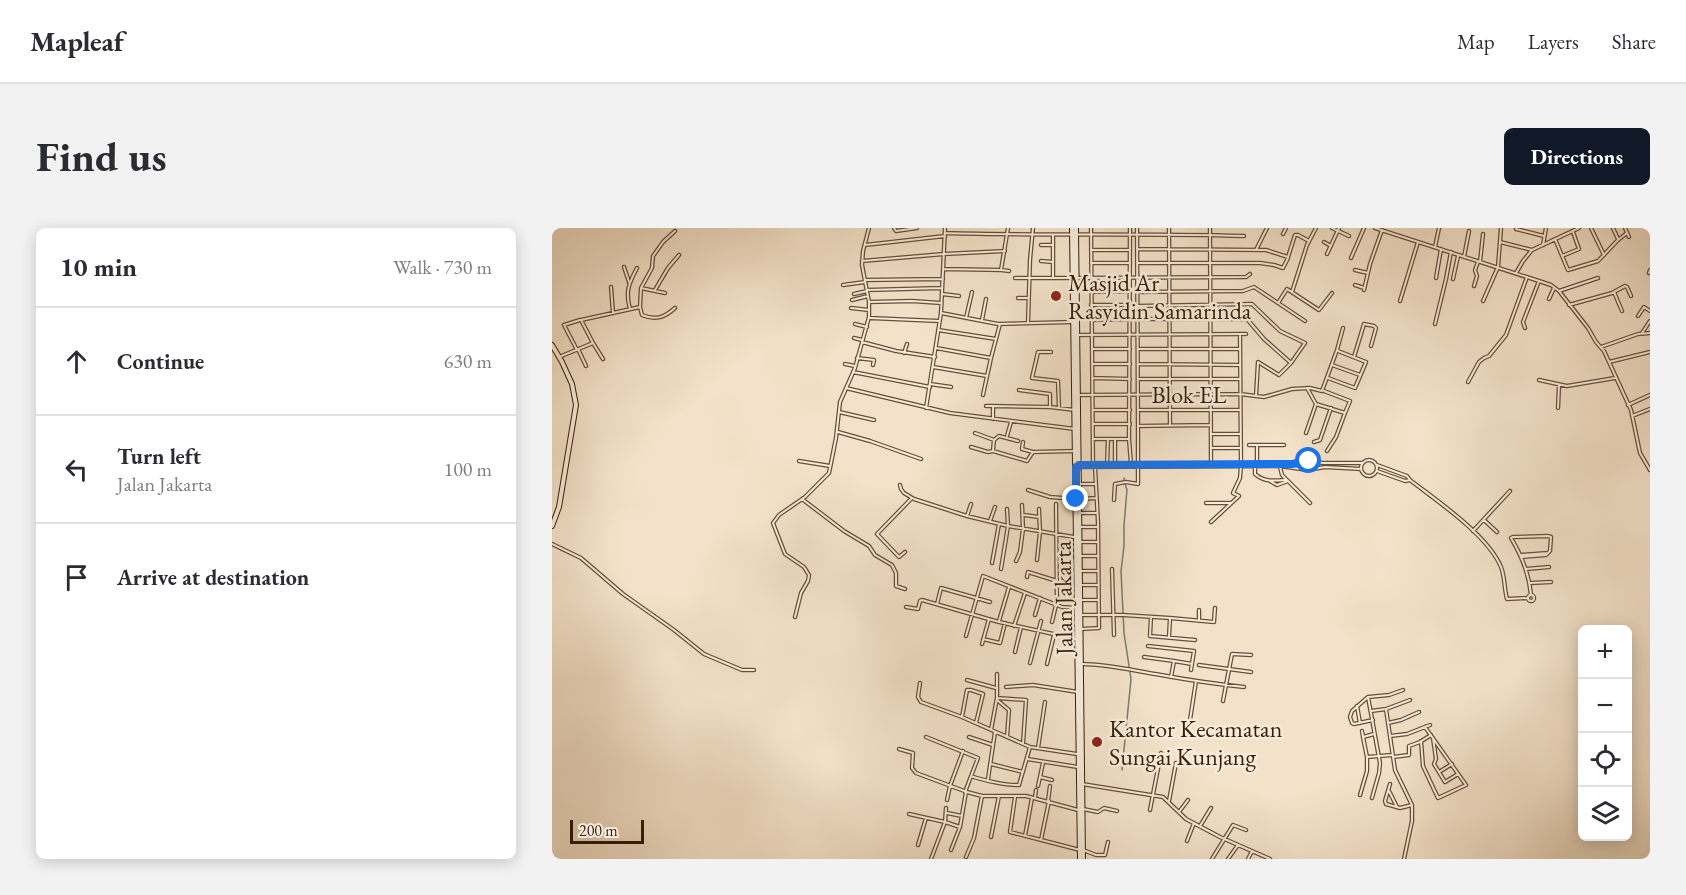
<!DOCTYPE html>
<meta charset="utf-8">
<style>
:root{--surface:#fff;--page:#f2f2f3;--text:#2b2b33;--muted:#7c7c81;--line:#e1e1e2;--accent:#111827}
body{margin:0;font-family:"EB Garamond",serif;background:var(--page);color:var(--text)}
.controls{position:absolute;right:18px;bottom:18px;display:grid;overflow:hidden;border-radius:9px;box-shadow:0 3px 15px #0003}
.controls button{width:54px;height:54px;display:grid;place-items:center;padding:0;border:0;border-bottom:2px solid var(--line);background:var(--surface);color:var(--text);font:30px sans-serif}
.scale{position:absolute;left:18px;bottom:15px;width:74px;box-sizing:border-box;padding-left:6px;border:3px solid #391d07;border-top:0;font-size:16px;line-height:21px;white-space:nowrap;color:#391d07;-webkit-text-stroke:4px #f7ecdc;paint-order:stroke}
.stop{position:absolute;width:18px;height:18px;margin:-14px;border:4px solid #1a73e8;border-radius:50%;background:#fff}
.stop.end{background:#1a73e8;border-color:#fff;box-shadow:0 2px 6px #0008}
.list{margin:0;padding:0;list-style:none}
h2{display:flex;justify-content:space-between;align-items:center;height:78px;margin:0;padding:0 24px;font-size:26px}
h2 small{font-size:20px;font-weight:400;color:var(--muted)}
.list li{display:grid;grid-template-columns:39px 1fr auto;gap:18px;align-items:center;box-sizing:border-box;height:108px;padding:0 24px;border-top:2px solid var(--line)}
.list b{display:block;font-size:22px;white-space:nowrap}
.list p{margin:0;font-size:20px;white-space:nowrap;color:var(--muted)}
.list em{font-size:20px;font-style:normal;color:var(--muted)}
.icon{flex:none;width:33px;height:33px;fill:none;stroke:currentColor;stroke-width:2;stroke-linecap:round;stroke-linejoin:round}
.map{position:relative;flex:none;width:1098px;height:631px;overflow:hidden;border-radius:9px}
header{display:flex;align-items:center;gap:36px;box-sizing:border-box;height:84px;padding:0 30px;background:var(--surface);border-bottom:2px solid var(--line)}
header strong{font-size:28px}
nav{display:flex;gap:33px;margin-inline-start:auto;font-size:21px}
.intro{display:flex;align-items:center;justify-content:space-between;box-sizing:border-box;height:144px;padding:0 36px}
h1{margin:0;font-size:42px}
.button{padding:15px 27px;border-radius:9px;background:var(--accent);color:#fff;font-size:21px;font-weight:700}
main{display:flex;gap:36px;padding:0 36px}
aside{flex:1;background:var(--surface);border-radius:9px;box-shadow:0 3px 15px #0003}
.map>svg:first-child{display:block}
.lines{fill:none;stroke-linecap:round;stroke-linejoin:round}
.stream{stroke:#767c75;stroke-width:1.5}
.street-casing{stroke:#684e38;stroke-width:4.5}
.secondary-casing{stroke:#391d07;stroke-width:6}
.street{stroke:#f7ecdc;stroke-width:2}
.secondary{stroke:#f7ecdc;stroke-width:4}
.route{stroke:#1a73e8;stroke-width:8}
.poi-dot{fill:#8f2418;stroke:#f7ecdc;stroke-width:2}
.labels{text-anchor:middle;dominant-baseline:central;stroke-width:5;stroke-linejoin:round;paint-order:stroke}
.poi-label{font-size:24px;fill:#391d07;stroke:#f7ecdc;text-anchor:start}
.street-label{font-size:24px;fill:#391d07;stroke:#f7ecdc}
</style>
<header>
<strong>Mapleaf</strong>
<nav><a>Map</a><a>Layers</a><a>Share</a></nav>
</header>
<div class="intro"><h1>Find us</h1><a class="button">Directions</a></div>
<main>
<aside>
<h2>10 min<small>Walk · 730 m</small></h2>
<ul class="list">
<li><svg class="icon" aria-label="ahead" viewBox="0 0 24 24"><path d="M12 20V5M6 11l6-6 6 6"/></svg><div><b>Continue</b></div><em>630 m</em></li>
<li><svg class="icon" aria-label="left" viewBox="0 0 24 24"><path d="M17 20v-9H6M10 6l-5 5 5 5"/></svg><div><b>Turn left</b><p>Jalan Jakarta</p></div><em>100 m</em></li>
<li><svg class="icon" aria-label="arrive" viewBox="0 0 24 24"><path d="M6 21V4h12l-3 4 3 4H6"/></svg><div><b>Arrive at destination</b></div></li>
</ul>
</aside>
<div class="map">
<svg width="1098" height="631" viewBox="0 0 1098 631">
<rect width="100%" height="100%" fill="#f3e2c9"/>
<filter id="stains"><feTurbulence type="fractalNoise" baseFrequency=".00333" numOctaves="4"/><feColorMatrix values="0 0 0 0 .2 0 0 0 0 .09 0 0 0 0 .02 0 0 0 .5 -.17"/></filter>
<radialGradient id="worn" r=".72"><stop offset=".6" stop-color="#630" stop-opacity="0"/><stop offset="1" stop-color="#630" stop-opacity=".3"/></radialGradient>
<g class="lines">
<path class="stream" d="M570,542L579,451L572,405L569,343L572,318V297L575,262L572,253V250"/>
<defs>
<path id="street" d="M342,0L344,3L365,0
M539,0L541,237
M578,0L577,211L579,236
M585,0L586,198L659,197
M617,0L618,197
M658,0L659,236
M780,0L797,8
M823,0L987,53L999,57L1007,63L1036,100L1044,114L1052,123L1079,182L1088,225L1098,242
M1039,0L1052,27
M1061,0L1066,11
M1073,0L1077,9
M964,1L992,8
M393,5C493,8 593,5 692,8
M731,6L734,0
M1003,11L1016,42L1046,33L1066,12L1075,5
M772,14L779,18
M948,14L980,22
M313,17L393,8
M489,17H501
M991,17L994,0
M883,19L887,0
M586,21L714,22L736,29L743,7H746L757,13
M539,22H577
M704,22L715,0
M775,26L787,0
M1010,28L1027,21L1021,4
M912,29L917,3
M799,30L812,0
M310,33L392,26L453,23
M489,33L501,34
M928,34L931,6
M539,35H578
M585,35H708L722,37L731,40L736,30
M72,39L77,54
M392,41L449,42L456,0
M449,42L457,43
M803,42L816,45
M964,45L971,33L980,22L1027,0
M1097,45L1098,42
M501,49V7
M463,50H519
M525,50L694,49L698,46
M884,50L889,21
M901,51L906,28
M313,52L391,51
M291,57L313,54
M803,57L812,60
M922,58L925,48L923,42L926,34
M59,59L61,85
M89,60L113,65
M103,62L116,40L127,27
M315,62L390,60
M812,62L818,36L830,2
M1007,63L1046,50
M539,64L578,63
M585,64L691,63L702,59L753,93
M740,64L755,17L764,0
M1062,64L1070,83
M302,66L315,63
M390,66L407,68
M466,70H475
M997,71L1002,60
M300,72L316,68
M848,73L866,14
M931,73L946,39L949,0
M317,74L360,73L389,75
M726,75L735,61L767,82L780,65
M539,77H578
M1017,77L1060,65L1073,58L1075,59L1079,68
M585,78L700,76L728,103L753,115L739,135
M88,79L90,87C104,93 113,89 123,80
M299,80L317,82
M78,81C73,64 77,55 85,40
M389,85L446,96L520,94
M1086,88L1092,79L1098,83
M318,90L387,93
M414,90L420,64
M586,91H695L712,111L739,135L727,147L706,134L704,168
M430,92L434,71
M540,92L578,91
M476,95L478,32L481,0
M303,96L315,99
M883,96L894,51L899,24
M973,100L971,94L987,53
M386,102L444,111
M1090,105L1098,93
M524,107L694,106
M302,110L310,112
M310,114L344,123L383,129
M41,115L51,131
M1049,119L1086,106L1098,105
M384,120L439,130L448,96
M26,121L34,138
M541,121H578
M586,121H688
M25,122L12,97L28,92
M499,124H486L480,150L506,153L507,180
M352,125L355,116
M7,129L41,115L29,92L88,79L89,60L100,40L101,28L111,14L123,3
M802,129L812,96L822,98L824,100L819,118
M305,130L322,132L321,137
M1057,134L1098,124
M293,136L303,138
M541,136H578
M586,136L688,137
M780,137L808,147
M381,139L435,148
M301,144L378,159
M541,150L578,151
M776,150L803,160L814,134L786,123
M586,151H688
M987,152L1015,158L1063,150
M916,154L927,134L932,130L937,128L954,107L975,49
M378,156L399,159
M294,160L398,185L523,201
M755,160L764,176L793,185L798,173L772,163
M467,162L498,166V179
M431,167L439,130
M526,167L688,166L712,169L740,161L758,160L770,163L785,122L791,100
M1076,177L1098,167
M434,178H441
M374,180L389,85L393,0
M1006,180L1007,157
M542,182H578
M586,182H688
M287,184L322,192
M1080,188L1098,181
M441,191V178L498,179L523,182
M542,196H578
M286,204L318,213L369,231
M423,205L442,212
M754,205L764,176
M659,206H688
M455,208L459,194
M541,211H577
M563,211V237
M471,214L470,221L481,224
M762,214L768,212L779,180
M697,217H705
M419,219L436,224L441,223L475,233L481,224L524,223
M659,220H689
M441,222L442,212L447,208L466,213
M775,223L784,209L793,185
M809 240a8 8 0 1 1 16 0a8 8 0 1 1-16 0Z
M247,233L278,238
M705,235V217H732
M526,237L740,236L757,233L771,235H810
M555,237L556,211
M825,237L855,248L858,252C885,273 936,307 949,339C953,349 952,360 955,371L976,370
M703,238V246C712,254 721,253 733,252
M527,239L728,238L756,242L773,239L809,241
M728,239L730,247L758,275
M825,243L853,253L858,252
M718,253L725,257L736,253
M527,256H544
M348,257L349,261L352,265L362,271L415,288L456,298L522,309
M476,262L498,269L523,271
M250,271L292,303L317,318L323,327L340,337L344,345V358L353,361
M528,271L545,270
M562,272L563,256L574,254L586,256V198
M654,275H679
M504,276L505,377
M528,285H545
M472,287L487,289
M415,288L419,276
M932,292L945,304
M438,293L443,279
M659,294L687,268L681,265L688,250L689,238L688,106
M528,299H546
M921,303L958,263
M528,314H545
M0,316L29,330L71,366L122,402L152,426L190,442H202
M353,324L347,329L325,306L359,271
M969,327L996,325L998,323L999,309L996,308L961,309L959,310C970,328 977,345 979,367
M528,328H546
M970,329L994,327L996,325
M485,332L488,304L487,281
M464,333L468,324L471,301L470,277
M440,335L447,296
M449,341L456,298L455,281
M560,341L562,407
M974,341L997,339
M529,343H546
M475,349L476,344L505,353
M978,355L999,354
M529,357H546
M976 370a3 3 0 1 1 6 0a3 3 0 1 1-6 0Z
M529,372H546
M385,376L389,360L438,374
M354,379L366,381L368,373L370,372L447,394L524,411
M483,387L488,370
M529,387H571L618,390
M243,389L249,365L256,353L257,347L252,339L233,326L221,295L227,287L253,269L277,245L284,210L288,174L303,140L317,89V74L310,37L311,23L317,0
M599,389L598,408L643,412
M447,393L457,359
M647,393V382
M500,394L504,377
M462,398L473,365
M529,401L547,400L546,294L543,239
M414,408L431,348L510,379L526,380
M617,409L618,390L662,394L663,380
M431,411L448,415L453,395
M430,416L437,391
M596,418L642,423L639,442
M463,424L469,399
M592,429L622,433L619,449
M622,433L640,436
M478,435L489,393
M495,436L502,407
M530,436C556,436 583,443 609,447C636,452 664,456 692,459
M647,437L699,444
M415,452L444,460
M368,455L366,469L369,474L410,489L478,519L525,526
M454,459L481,457L526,464
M816,469L828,535L827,545L820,570
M445,470L474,472L471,516
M445,472L457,482L455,509
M671,473L680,426L699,427
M805,478L808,495
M834,481L843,542L860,577V593L852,631
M819,483L834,481L858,472
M410,489L415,462H419L431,466L424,495
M638,492L644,453
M821,492L802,496L800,495L798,489L800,483L816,469L837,467L851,462
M836,495L849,492L867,484
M439,502L445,470V446
M810,503L811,509
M822,506L811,509L815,529L840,527
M838,508L855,506L878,497
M374,509L426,530L413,564
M417,509L441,517
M881,510L884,531L882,536L893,554L906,546
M869,513L871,538L886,570L914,557L873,499
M486,520L493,474
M347,521L361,525L360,540L364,545L415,564L430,568H474L526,582
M841,529L857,527V518L868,514L879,507
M475,531L526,539
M439,536L471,544
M887,544L900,536
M419,548C430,552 456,558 467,557L478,519
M488,549L500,552
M436,551L443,504
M530,556L611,569L634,591L668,609L718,631
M838,556L833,573L834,576L848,580L860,577
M486,558L491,535
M837,563L845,579
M808,567L815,543V529
M463,569L458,604L528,622
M483,570L484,562
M395,572L398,558L411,523
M496,573L498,558
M617,573L624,535
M531,581L546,584L552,580L565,583
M598,582L609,525
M627,584L636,572
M395,585L410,588
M357,586L393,594
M393,594L394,580
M648,598L659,580
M473,608L480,570
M439,609L447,568
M489,612L497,573
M635,613L642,595
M366,617L374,590
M399,622L408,599
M531,622L544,627H553L556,614
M414,629L422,610L430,568
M379,631L393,594L408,599L414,564
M660,631L681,597L694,602
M676,631L686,617
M696,631L700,623"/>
<path id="secondary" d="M520,0L528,631
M524,0L531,631
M0,117L10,134L20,156L24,177L7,279L0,298"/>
</defs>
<use href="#street" class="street-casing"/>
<use href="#secondary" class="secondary-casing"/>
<use href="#street" class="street"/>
<use href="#secondary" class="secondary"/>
</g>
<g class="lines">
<path class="route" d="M524,271V239H527V237L740,236L757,233"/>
</g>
<g class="poi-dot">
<circle cx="504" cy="68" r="6"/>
<circle cx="545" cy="514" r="6"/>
</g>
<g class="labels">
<g class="poi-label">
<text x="516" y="54">Masjid Ar<tspan x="516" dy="28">Rasyidin Samarinda</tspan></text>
<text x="557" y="500">Kantor Kecamatan<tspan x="557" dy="28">Sungai Kunjang</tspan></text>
</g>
<g class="street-label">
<text x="637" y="166">Blok EL</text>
<text transform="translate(511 370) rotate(-91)">Jalan Jakarta</text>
</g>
</g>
<rect width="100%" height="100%" filter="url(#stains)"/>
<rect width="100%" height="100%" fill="url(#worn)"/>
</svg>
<div class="controls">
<button>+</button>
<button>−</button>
<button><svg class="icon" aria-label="locate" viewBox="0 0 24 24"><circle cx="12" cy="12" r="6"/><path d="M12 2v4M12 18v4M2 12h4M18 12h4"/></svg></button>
<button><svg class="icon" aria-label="layers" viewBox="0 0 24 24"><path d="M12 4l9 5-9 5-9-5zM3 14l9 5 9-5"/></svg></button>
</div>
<div class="scale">200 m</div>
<div class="stop" style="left:757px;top:233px"></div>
<div class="stop end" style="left:524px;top:271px"></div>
</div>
</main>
